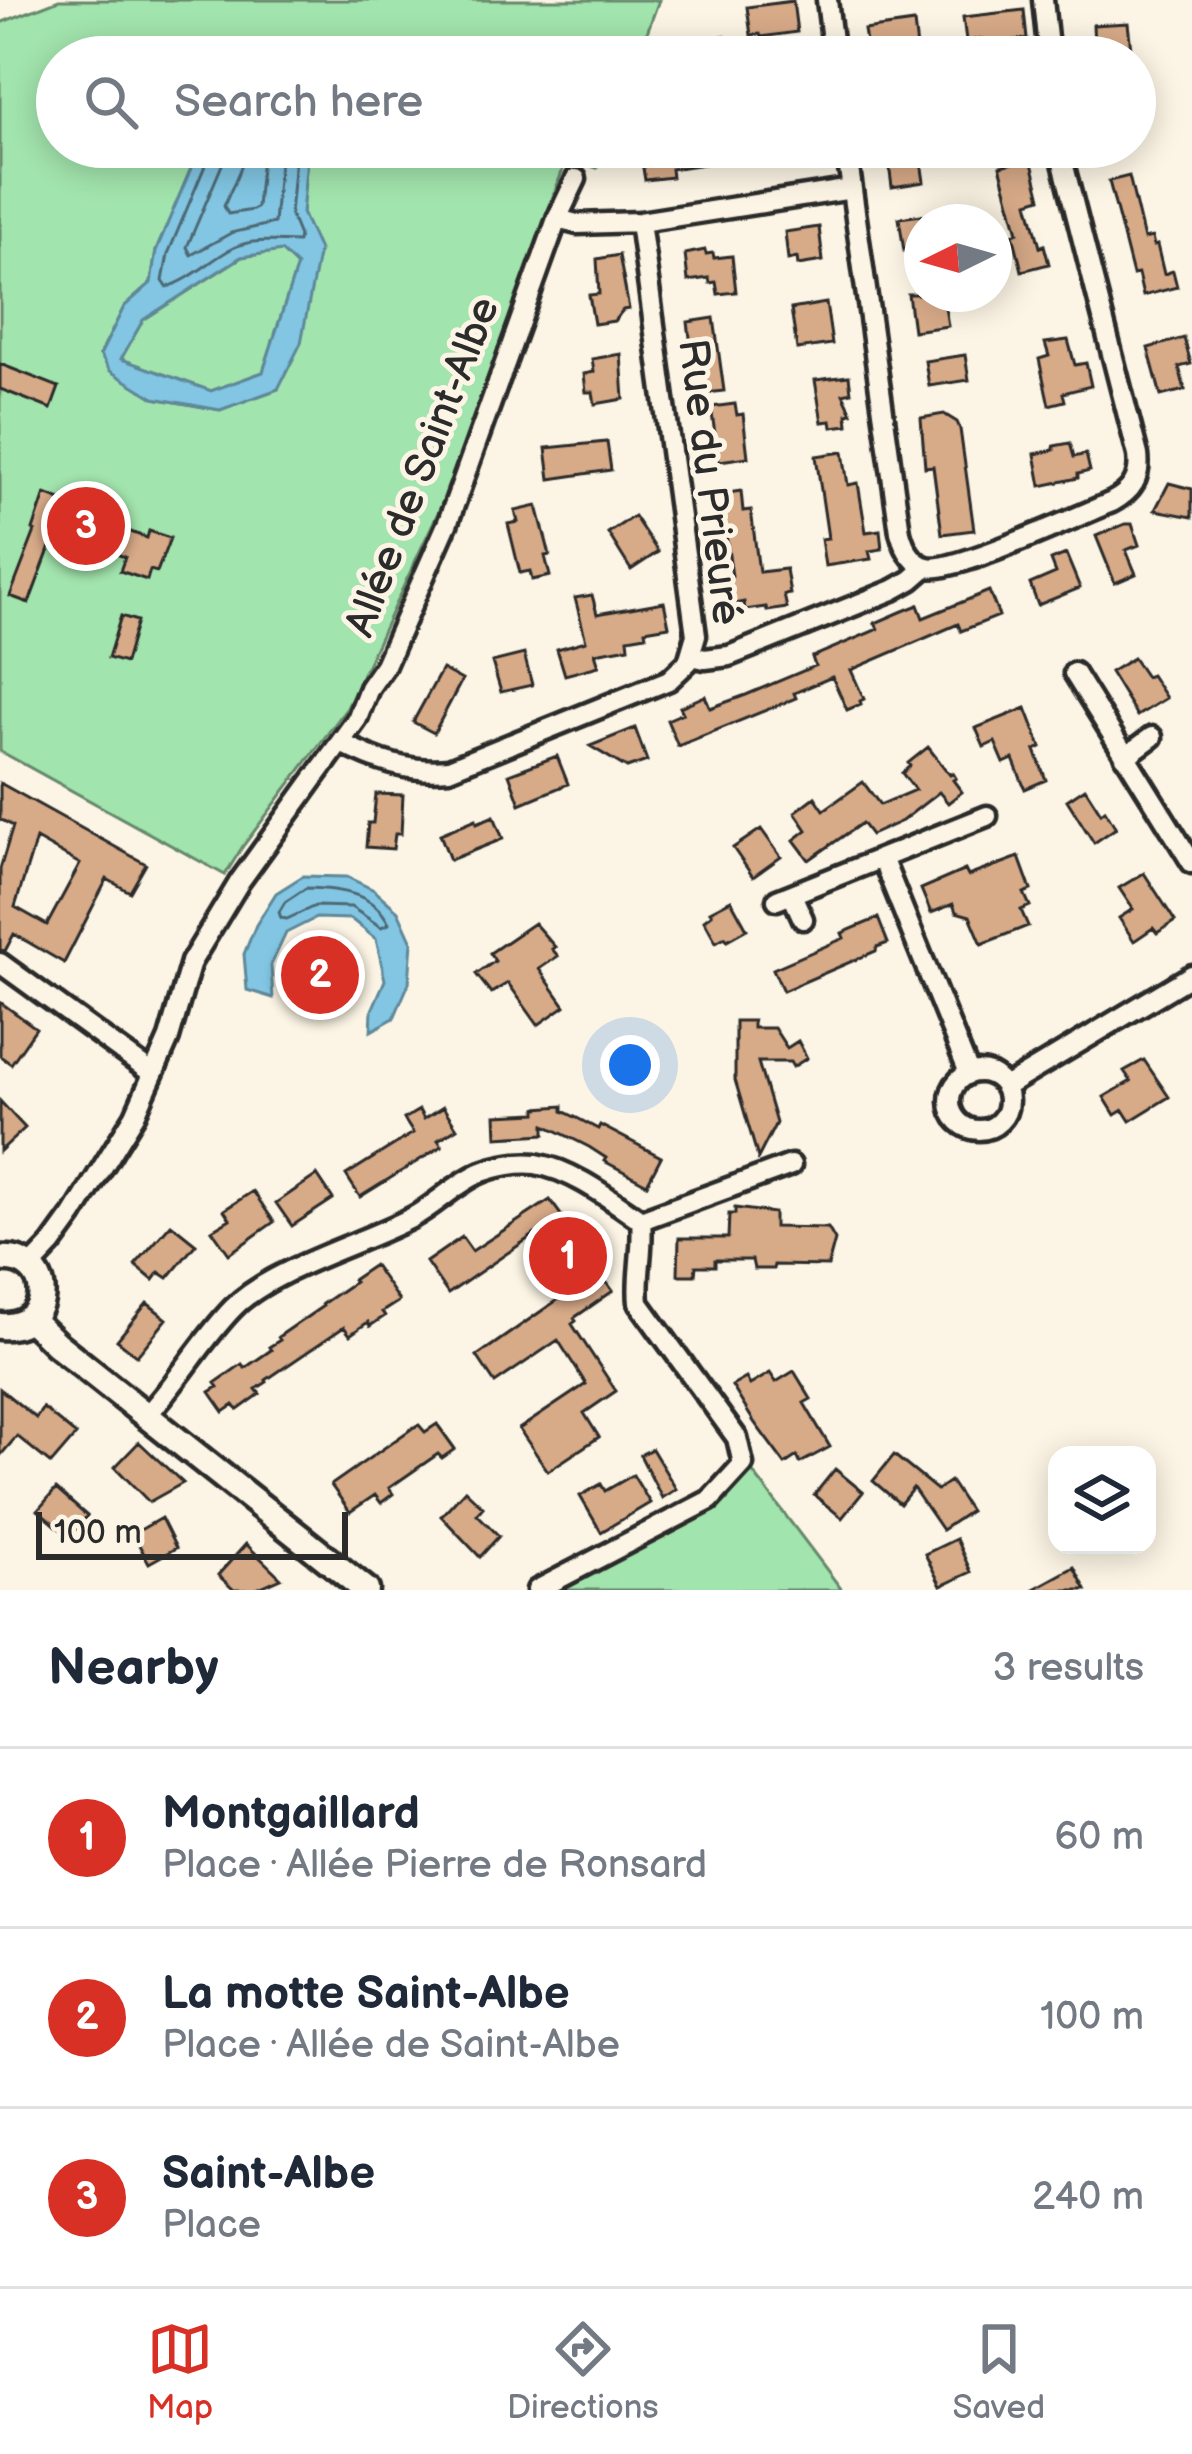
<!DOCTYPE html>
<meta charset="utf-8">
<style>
:root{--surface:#fff;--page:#f2f2f3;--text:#1f2937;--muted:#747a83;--line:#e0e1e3;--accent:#d93025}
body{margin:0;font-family:"Balsamiq Sans",sans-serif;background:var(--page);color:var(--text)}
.controls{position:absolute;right:36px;bottom:36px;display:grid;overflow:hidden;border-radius:24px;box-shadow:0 6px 30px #0003}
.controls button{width:108px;height:108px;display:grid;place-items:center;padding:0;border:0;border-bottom:3px solid var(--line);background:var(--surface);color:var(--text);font:60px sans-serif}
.compass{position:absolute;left:904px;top:204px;width:108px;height:108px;border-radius:50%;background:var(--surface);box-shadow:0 6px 30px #0003;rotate:265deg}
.scale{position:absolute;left:36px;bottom:30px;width:312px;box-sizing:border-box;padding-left:12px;border:6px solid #2b2b2b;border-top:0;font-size:33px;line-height:42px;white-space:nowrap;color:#2b2b2b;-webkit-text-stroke:9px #fcf5e5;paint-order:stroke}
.you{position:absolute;left:630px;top:1065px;width:42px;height:42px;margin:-30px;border:9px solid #fff;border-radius:50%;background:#1a73e8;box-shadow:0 0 0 18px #1a73e833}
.badge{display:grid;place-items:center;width:78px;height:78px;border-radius:50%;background:var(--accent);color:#fff;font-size:39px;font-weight:700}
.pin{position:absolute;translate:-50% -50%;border:6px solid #fff;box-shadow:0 3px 12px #0006}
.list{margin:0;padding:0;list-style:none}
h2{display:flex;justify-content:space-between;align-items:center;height:156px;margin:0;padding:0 48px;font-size:51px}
h2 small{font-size:39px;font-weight:400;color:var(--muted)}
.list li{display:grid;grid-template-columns:78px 1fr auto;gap:36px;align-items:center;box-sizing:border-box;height:180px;padding:0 48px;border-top:3px solid var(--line)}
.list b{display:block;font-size:45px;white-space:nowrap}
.list p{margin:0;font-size:39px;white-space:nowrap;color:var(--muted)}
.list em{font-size:39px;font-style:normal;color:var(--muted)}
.icon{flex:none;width:66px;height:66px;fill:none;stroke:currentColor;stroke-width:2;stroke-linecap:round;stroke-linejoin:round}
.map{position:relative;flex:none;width:1192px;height:1590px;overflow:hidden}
.search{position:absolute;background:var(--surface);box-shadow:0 6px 30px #0003;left:36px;right:36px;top:36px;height:132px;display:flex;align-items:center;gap:30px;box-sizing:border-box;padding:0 42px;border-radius:66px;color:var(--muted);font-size:45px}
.sheet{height:696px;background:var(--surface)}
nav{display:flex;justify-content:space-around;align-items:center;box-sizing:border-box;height:168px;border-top:3px solid var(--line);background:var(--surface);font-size:33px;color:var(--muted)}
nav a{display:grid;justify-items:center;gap:6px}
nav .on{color:var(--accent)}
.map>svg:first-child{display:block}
.green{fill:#a2e4ad;stroke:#66886c;stroke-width:3}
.water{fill:#82c6e3;stroke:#5f8899;stroke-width:3;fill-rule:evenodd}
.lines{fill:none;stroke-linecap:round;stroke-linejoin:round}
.shore{stroke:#4e6975;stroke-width:3}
.building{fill:#d7aa88;stroke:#2b2b2b;stroke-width:3;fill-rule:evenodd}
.street-casing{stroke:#2b2b2b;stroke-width:27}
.secondary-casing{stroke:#2b2b2b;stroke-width:33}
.street{stroke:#fcf5e5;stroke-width:18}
.secondary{stroke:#fcf5e5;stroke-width:24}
.labels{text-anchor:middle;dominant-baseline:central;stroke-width:10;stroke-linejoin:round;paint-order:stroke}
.street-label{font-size:42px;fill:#2b2b2b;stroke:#fcf5e5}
</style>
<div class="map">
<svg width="1192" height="1590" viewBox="0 0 1192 1590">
<rect width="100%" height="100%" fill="#fcf5e5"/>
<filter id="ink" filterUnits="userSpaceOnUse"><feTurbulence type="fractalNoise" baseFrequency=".00833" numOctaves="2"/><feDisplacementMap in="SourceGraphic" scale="24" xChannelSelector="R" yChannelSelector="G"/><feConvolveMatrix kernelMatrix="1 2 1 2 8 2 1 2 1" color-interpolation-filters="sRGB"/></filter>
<g filter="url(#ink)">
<path class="green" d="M59,0H659L638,57H57V147H200L156,251L151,283L124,307L100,355L154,398L220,410L278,389L319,251L302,213L308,147H605L597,168L567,158L441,506L347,708L243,846L225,875L0,751V23Z
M282,251L297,266L263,372L211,391L121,359L143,320L242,257Z
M752,1471L842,1590H533Z"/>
<path class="water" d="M200,147H308L302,213L319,250L301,343L278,389L220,410L154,398L110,371L100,355L124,307L151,283L156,251ZM281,251L297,266L263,372L211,391L121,359L143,320L241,257Z
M303,876L347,877L374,890L398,911L412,942L409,983L394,1018L371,1031L372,1010L385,980L376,939L351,919L316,918L286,933L271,965L273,998L247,990L244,954L256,925L276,893Z"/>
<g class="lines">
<path class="shore" d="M210,147L209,156L168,254L163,281L167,287C191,280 210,260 233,248C253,238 278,242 298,242L299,236L290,214L296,147
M225,147L224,160L187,247L191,255L231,233L274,223L281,147
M243,147L241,167L224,206L228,214L253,210L257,207L263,147
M306,888C338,889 374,892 389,924L381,927L351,907L315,906L287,919L281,918L279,912L285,902Z"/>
</g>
<path class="building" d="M793,1L797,32L761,37L760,34L751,35L747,7Z
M1024,10L1027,39L983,43V39L966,41L963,17Z
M914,23L917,48L868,54L864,30Z
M1128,23L1131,49L1100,52V45H1094L1093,25Z
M724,36L727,57H677L675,42Z
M644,147H750L751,157L671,169L672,177L645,180L641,156L645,155Z
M919,147L924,182L892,187L887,149Z
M1031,159L1041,198L1028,202L1040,247L1044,245L1049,264L1022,271L1013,234L1018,232L1000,166Z
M1129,176L1144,239L1152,237L1154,246L1157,245L1164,274L1173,271L1177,287L1143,296L1138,274L1133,275L1109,181Z
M922,215V248L904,251L899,218Z
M819,227L823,261L798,265L797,258L788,260L785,232Z
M705,250L706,254L713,253L714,258L732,256L736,292L718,294L716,282L710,283L709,278L688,281L685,254Z
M619,255L629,309L623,310L614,321L594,324L589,295L599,294L597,259Z
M908,294H943L948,326L913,331Z
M826,303L832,344L797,349L791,309Z
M714,318L724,391L706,393L704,383L696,385L688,322Z
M1184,338L1191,364L1179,367L1185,390L1161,396L1148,348Z
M1068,340L1075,365L1086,363L1091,386L1063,393L1065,401L1049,405L1039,359L1049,356L1045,343Z
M621,354L624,399L595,404L593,392H586L584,374L594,372L592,359Z
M965,355L969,380L929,386L925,361Z
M0,364L59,387L51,409L0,389Z
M849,376L851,392L843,394L852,413L847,414L848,425L832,427L831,421L822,422L815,380Z
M735,404L737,415L743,414L748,457L719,461L711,407Z
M944,414L957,422L960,429L974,530L942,534L933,466L925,467L921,418Z
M607,442L611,470L550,479L546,448Z
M1070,443L1074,457L1086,454L1090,471L1078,474V478L1041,486L1035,454L1054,450V446Z
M843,452L848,485L858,483L866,532L880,530L882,549L869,551L871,559L825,566L821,539L828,538L816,456Z
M1169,483L1192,489V517L1155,510Z
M741,491L743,511L751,510L759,572L786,569L790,594L784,595L787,608L767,611L766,607L745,610L744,602L729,605L725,577L732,576L726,535L720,536L714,495Z
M45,494L66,502L65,508L147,538L149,531L170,538L157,572L150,570L147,580L120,571L125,557L67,537L62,551L50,547L29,603L10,596L35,531L33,530Z
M537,506L550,555L545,556L550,576L532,580L530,571L520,573L508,524L518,522L515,511Z
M634,516L658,552L631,570L608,533Z
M1125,524H1132L1139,545L1126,550L1136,574L1115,583L1096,536Z
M1066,554L1080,588L1038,605L1030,584L1056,573L1051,560Z
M989,591L999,616L961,631L958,624L851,670L864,699L860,701L861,704L847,710L832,677L794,693L796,698L678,746L667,720L683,713L680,707L705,696L710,708L746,695L815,666L812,657L878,629L875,623L903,611L918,605L923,618Z
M592,595L597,614L664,602L669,626L645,630L646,635L628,638L629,647L595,653L599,666L565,675L557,649L586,641L575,598Z
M121,616L137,621L125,663L108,658Z
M524,654L532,685L501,692L492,662Z
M1133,658L1146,677L1151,675L1166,698L1137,716L1110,672Z
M442,669L462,680L434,733L413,722Z
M1026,708L1041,747L1035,750L1046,780L1025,789L1013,759L1004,763L995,742L984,747L976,728Z
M635,728L647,761L627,768L590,746Z
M928,747L950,775L953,773L956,778L953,780L962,792L948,803L939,792L902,821L871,835L862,823L809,860L794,840L807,830L795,812L815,797L824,810L863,782L880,805L915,790L902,773L910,766L908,763Z
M557,756L568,784L520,804L509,774Z
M0,783L146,864L130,892L107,879L64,963L14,934L5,951L0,950V869L13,826L0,819ZM36,839L80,864L47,925L15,907Z
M1085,788L1101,813L1105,810L1116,828L1094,843L1067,800Z
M376,794L403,795L401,834H395L393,849L366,847L368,823H373Z
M494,816L503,839L450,860L440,834L476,819L477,823Z
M761,829L781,857L753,877L733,848Z
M1019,857L1031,890L1024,893L1030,906L1021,910L1028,926L982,944L970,916L956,912L953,904L931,913L921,889L965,870L968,876Z
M1144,873L1175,921L1157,933L1153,928L1134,941L1119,918L1133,909L1119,888Z
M731,900L747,929L727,940L725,937L716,942L704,920L712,914L710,911Z
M878,918L888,943L877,947L876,951L783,991L773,969L844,938L842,933Z
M534,923L555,947L552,949L558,956L539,969L565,1006L538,1025L508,983L491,993L476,974L495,961L490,953Z
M0,1002L36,1028L11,1064L0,1056Z
M735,1021H753V1028H774L787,1048L798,1041L807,1058L793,1067L790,1062H758L776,1123L758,1158L735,1080Z
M1144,1060L1169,1097L1130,1121L1123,1110L1115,1115L1104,1097L1131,1081L1124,1071Z
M0,1101L25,1128L0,1151Z
M563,1106V1111L579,1119L598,1129L600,1125L661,1157L647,1184L604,1161L606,1158L589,1147L545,1125V1134L497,1137L496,1115L537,1113V1108Z
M443,1107L457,1128L438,1140L442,1146L360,1197L346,1175L413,1133L404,1119L419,1110L424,1119Z
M317,1175L333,1199L292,1226L276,1203Z
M253,1191L274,1222L229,1254L212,1230L230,1219L224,1210Z
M550,1200L564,1219L558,1223L593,1274L598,1271L613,1291L574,1318L576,1321L572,1324L616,1391L584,1413L599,1437L548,1471L519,1429L586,1384L558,1340L495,1383L477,1356L573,1289L535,1234L448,1294L426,1262L462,1237L472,1251Z
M735,1208L774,1213V1227L828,1228L835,1240L828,1266L774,1265L773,1269H754L752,1260H715V1266H696L695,1275H678L679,1238H728L729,1214H735Z
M171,1224L196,1244L168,1278L159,1272L153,1280L135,1265Z
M374,1265L399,1301L382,1312L385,1316L370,1326L368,1322L350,1335L344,1327L266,1380L267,1382L256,1389L260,1394L238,1410L234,1405L224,1412L210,1392L218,1387L215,1383L242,1364L245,1368L271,1350L269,1347L280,1340L278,1337L323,1306L322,1304L354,1282L352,1280Z
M147,1303L167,1319L137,1356L117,1340Z
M794,1371L811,1399L804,1403L830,1447L800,1463L797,1456L785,1464L754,1422L732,1386L746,1378L750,1385L770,1373L776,1382Z
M0,1389L36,1418L43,1408L76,1435L51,1464L17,1436L0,1456Z
M437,1424L455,1449L442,1458L438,1454L389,1488L393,1494L381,1503L375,1495L350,1512L331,1485L414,1427L419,1425L425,1432Z
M139,1442L156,1458L183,1483L149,1502L115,1467Z
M652,1449L676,1489L662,1498L640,1455Z
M894,1455L937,1490L950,1481L970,1511L942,1530L913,1488L900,1504L873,1481Z
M835,1469L863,1492L842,1518L814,1495Z
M633,1475L650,1503L601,1532L580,1496L601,1484L605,1491Z
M56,1489L87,1516L69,1537L38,1510Z
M465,1490L483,1507L477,1514L499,1536L480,1557L441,1516Z
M161,1518L176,1548L149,1563L133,1534Z
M956,1539L971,1572L941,1586L925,1554Z
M246,1544L281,1578L254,1590H234L218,1575Z
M1074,1567L1086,1590H1032Z"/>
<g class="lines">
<defs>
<path id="street" d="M827,0L834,57
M1043,0L1049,57
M846,147L900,532C904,547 911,563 927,567C953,574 1080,515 1112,502C1132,491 1141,478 1138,455L1059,147
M557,219L577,224L640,222L852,189
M692,656L705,659L729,656L893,590L911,580L926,567
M1074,673L1192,863
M341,743C376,761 409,773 449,769L669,680L688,662L696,635L640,222
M1125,757L1152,737
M882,858L969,1073
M792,895L803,919
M777,900L987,816
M0,963L153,1074
M950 1101a29 29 0 1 1 58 0a29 29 0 1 1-58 0Z
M1005,1087L1192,975
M641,1220L791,1165
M31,1266L52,1244L73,1215L135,1115L169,1038L191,962L240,881L357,719L369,688L385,665L448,522L557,219L576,179
M146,1416C178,1382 201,1341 233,1308C271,1269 362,1244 413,1217C437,1204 456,1183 482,1172C497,1166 519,1162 536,1164C573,1170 610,1199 641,1220C644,1248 636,1275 639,1303L737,1438L743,1464L710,1500L537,1590"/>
<path id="secondary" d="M0,1259C55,1255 56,1330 0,1326
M30,1319L56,1344L366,1590"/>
</defs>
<use href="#street" class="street-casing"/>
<use href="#secondary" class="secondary-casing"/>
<use href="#street" class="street"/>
<use href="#secondary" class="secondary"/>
</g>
</g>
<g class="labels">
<g class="street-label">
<text transform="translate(423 467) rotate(-69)">Allée de Saint-Albe</text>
<text transform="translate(709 482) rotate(83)">Rue du Prieuré</text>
</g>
</g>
</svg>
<div class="controls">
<button><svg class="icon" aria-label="layers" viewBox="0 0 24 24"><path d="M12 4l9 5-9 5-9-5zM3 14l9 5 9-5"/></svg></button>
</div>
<svg class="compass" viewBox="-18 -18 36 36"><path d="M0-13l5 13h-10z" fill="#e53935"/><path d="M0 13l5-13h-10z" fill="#747a83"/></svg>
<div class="scale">100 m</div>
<div class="you"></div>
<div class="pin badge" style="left:568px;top:1256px">1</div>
<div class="pin badge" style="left:320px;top:975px">2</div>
<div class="pin badge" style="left:86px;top:526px">3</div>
<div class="search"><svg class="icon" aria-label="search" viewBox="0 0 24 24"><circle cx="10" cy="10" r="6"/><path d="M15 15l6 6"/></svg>Search here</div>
</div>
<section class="sheet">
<h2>Nearby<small>3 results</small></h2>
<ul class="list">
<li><span class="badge">1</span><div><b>Montgaillard</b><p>Place · Allée Pierre de Ronsard</p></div><em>60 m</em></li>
<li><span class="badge">2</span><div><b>La motte Saint-Albe</b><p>Place · Allée de Saint-Albe</p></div><em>100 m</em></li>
<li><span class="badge">3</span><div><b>Saint-Albe</b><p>Place</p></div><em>240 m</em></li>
</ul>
</section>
<nav>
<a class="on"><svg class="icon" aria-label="map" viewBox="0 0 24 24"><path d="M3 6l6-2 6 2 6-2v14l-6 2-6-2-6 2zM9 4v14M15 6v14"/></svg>Map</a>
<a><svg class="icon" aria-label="directions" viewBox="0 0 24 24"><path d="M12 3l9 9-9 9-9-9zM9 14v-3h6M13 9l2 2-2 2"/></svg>Directions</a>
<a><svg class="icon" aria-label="saved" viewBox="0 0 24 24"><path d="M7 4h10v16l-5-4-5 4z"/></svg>Saved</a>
</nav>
